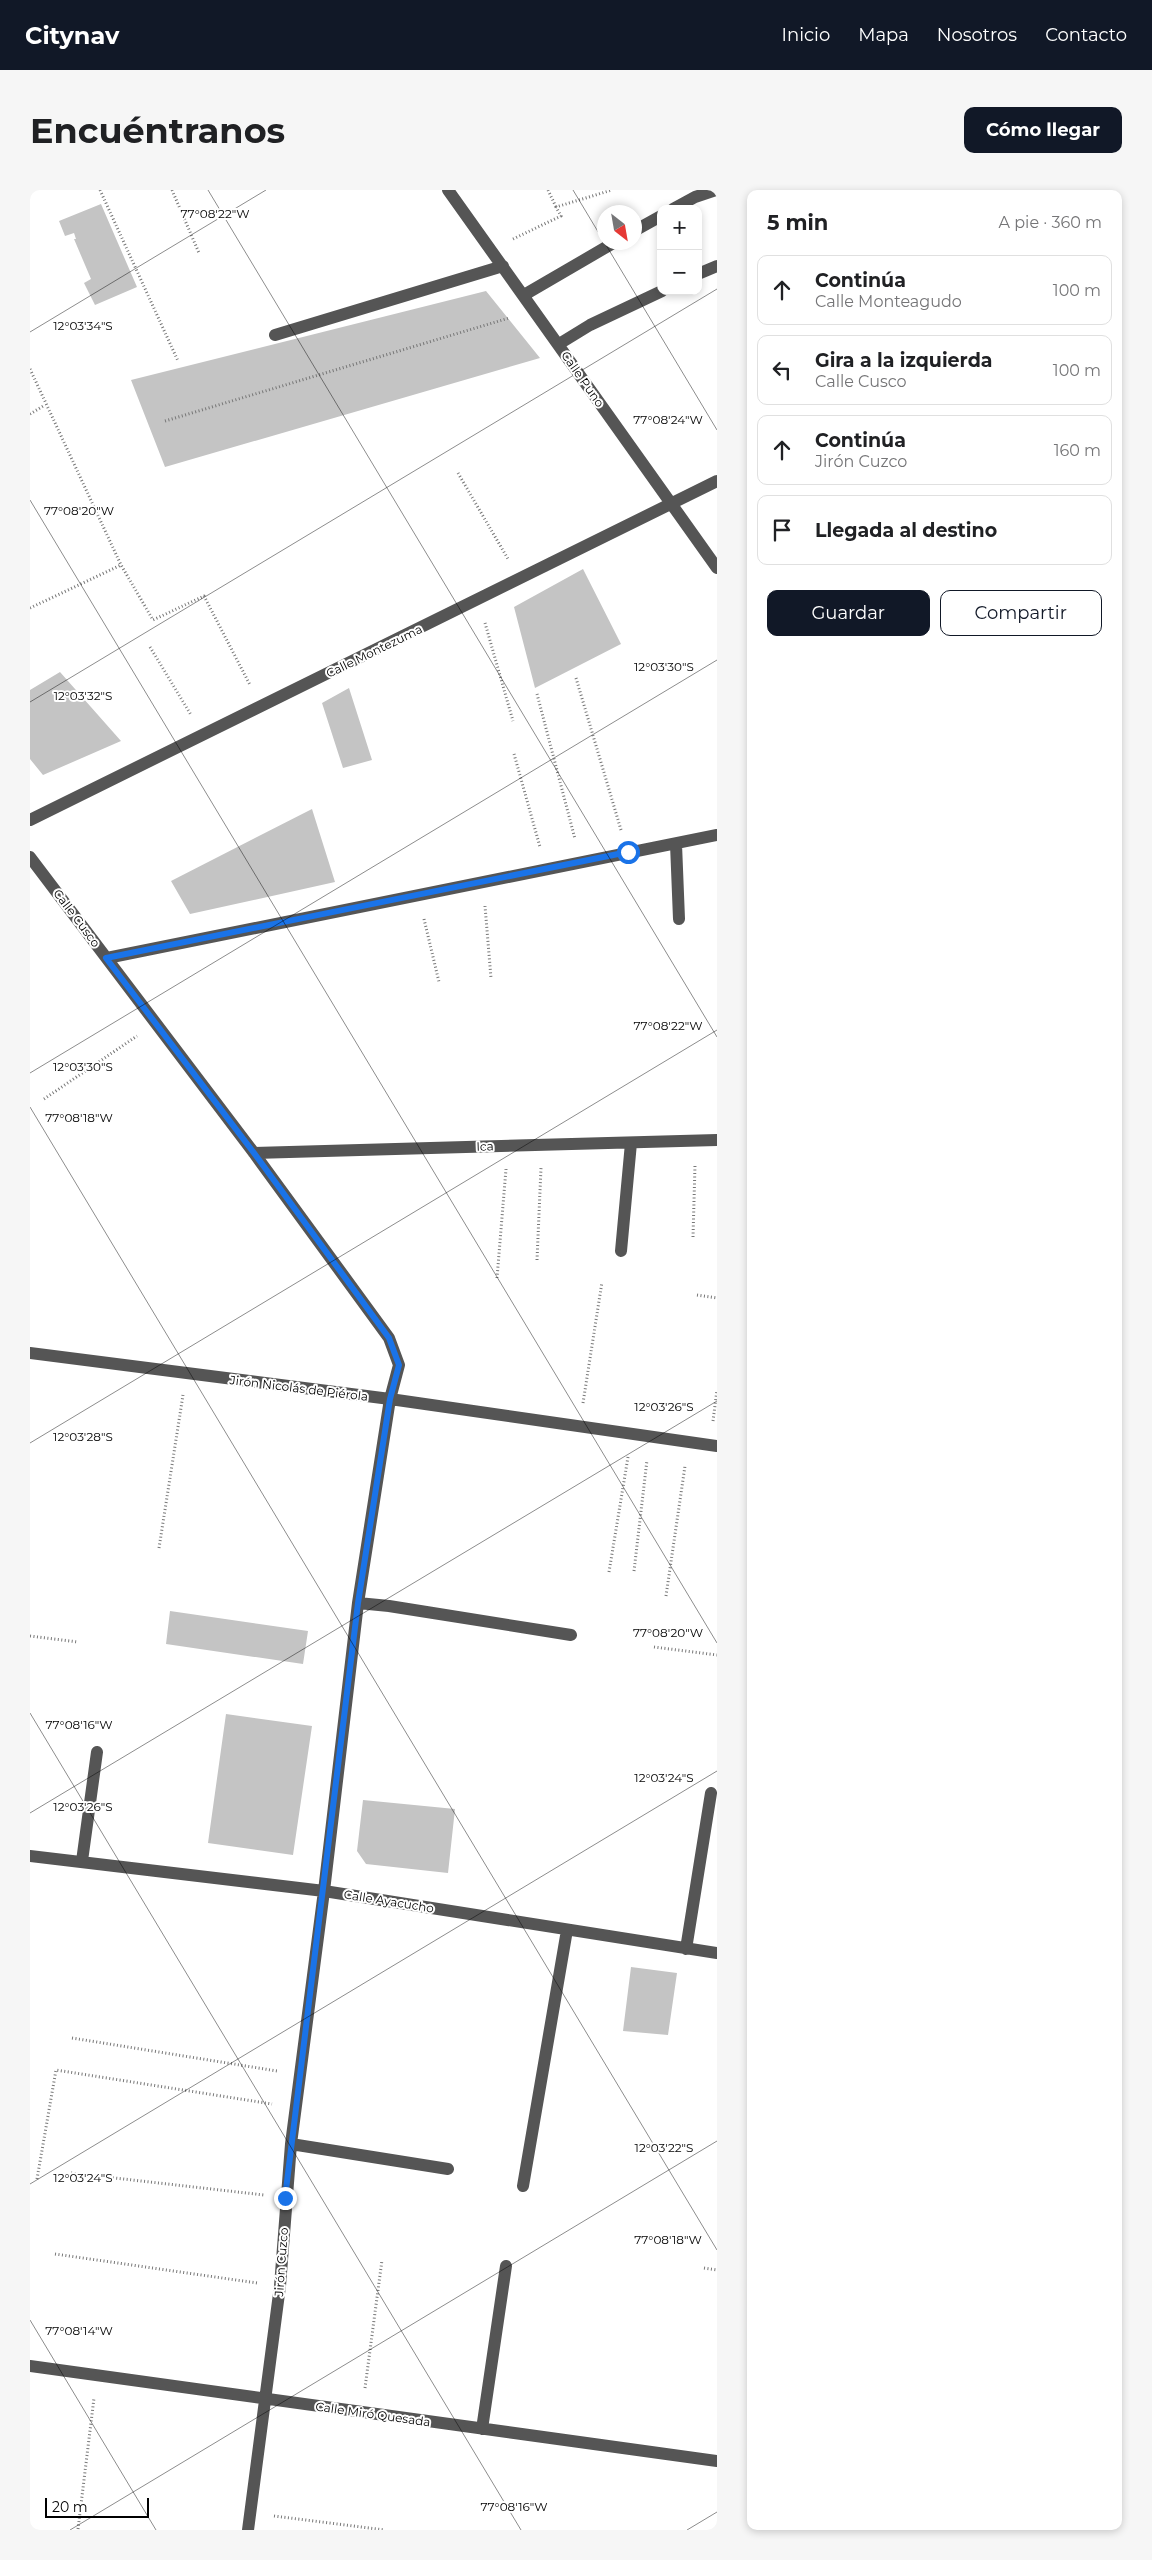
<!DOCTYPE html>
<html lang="es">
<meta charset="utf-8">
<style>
:root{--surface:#fff;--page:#f6f6f6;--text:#202124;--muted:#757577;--line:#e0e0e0;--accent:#111827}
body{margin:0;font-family:Montserrat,sans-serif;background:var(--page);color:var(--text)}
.controls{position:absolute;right:15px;top:15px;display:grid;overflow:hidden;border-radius:10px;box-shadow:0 2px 8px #0003}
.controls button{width:45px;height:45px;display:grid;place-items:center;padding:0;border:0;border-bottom:1px solid var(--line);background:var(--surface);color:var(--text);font:25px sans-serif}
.compass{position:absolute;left:567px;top:15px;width:45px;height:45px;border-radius:50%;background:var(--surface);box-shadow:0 2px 8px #0003;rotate:149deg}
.scale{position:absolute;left:15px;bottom:12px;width:104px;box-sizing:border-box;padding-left:5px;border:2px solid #000;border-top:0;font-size:14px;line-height:18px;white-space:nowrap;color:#000;-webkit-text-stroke:4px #fff;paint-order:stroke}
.stop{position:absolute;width:15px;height:15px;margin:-11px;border:4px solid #1a73e8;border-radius:50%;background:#fff}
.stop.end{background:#1a73e8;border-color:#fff;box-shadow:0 1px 5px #0008}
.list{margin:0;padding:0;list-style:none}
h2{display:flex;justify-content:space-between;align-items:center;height:65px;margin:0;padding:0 20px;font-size:21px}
h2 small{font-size:16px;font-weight:400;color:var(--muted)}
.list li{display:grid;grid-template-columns:32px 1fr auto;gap:15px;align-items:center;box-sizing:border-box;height:70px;margin:0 10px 10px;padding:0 10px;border:1px solid var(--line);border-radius:10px}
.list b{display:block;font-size:19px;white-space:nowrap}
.list p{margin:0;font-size:16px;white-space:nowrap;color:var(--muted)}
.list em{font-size:16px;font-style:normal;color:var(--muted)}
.actions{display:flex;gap:10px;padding:15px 20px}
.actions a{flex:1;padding:11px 0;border:1px solid var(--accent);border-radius:10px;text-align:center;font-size:18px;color:var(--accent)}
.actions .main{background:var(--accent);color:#fff}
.icon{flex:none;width:28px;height:28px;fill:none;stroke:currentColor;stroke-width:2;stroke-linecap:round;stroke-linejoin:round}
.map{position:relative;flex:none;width:687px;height:2340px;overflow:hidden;border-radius:10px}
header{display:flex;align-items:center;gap:30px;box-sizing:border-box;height:70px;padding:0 25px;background:var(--accent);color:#fff}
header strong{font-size:24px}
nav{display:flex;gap:28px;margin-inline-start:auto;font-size:18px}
.intro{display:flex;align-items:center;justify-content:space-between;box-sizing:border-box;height:120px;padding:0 30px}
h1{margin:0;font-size:35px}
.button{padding:12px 22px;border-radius:10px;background:var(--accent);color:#fff;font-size:18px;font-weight:700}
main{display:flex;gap:30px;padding:0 30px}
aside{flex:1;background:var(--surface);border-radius:10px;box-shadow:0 2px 8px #0003}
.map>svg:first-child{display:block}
.building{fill:#c4c4c4}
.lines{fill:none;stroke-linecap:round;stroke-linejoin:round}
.path{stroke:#777;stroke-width:3;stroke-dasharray:1 2.5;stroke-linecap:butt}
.minor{stroke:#555;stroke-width:12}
.route{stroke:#1a73e8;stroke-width:6}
.ticks{fill:none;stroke:#000;stroke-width:1;stroke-opacity:0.45}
.labels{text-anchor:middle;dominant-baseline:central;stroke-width:4;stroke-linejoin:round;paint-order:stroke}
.street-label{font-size:12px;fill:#000;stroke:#fff}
.ticks-label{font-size:12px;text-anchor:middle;fill:#000;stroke:#fff;stroke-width:4;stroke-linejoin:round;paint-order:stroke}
</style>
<header>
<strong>Citynav</strong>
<nav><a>Inicio</a><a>Mapa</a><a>Nosotros</a><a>Contacto</a></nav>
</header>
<div class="intro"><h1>Encuéntranos</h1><a class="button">Cómo llegar</a></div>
<main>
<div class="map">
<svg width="687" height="2340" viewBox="0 0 687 2340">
<rect width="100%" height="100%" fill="#fff"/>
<path class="building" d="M71,14L107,97L65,115L54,93L61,89L44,49H46L44,43L35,46L29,31Z
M456,101L510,168L135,277L101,190Z
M553,379L591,454L505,498L484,417Z
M30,482L91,551L13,585L0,569V500Z
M319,498L342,570L313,578L292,513Z
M282,619L305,692L160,724L141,691Z
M140,1421L278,1441L273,1474L136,1454Z
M196,1524L282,1536L263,1665L178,1653Z
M333,1610L425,1619L418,1683L336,1674L327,1661Z
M601,1777L647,1783L638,1845L593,1841Z"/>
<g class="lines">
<path class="path" d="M70,0L148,171
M142,0L169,63
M518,0L526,17
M483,49L531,26L526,17L582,0
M0,179L91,375L123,430L174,406L220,495
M0,224L15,215
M135,231L479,128
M428,283L478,369
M0,418L91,375
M455,433L483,531
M120,457L161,525
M546,488L591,640
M507,504L545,649
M484,564L510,657
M455,716L461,788
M394,729L409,792
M14,909L107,846
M663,1047L665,975
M507,1070L511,978
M467,1088L476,979
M667,1105L687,1108
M553,1213L572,1092
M683,1231L687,1200
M129,1358L153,1205
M604,1381L617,1270
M579,1382L598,1267
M636,1406L655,1276
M0,1446L48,1452
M624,1457L687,1465
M42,1848L247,1881
M41,1983L234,2005
M7,1989L26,1880L242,1914
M25,2064L227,2093
M674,2078L687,2080
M335,2198L352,2070
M244,2326L355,2340
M48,2339L64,2208"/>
<path class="minor" d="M418,0L687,378
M643,19L665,7L686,0
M604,41L631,26
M668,84L687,76
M494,105L585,52
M245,145L473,76
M529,154L560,135L632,101
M0,630L687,291
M646,654L649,729
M0,667L224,963L359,1148L369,1175L360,1209L328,1413L294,1701L261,1954L250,2096L218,2340
M77,768L687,645
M224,963L687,950
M591,1061L601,953
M0,1163L360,1209L687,1256
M328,1413L359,1416L541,1445
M0,1666L294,1701L687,1763
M52,1671L67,1562
M656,1759L681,1603
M261,1954L418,1979
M493,1996L537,1740
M0,2176L687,2271
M452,2239L476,2076"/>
</g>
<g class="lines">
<path class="route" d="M255,2008L328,1413L360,1209L369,1175L359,1148L224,963L76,768L598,662"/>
</g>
<path class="ticks" d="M178,0L687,847M543,0L687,240M0,142L236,0M0,310L687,1453M0,512L687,99M0,883L687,470M0,917L687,2060M0,1253L687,840M0,1523L491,2340M0,1623L687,1211M0,1994L687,1581M0,2130L126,2340M40,2340L687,1951M657,2340L687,2322"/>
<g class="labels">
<g class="street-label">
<text transform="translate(553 189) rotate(55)">Calle Puno</text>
<text transform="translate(344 461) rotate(-26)">Calle Montezuma</text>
<text transform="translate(47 728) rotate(53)">Calle Cusco</text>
<text transform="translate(455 956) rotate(-2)">Ica</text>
<text transform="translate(269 1198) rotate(7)">Jirón Nicolás de Piérola</text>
<text transform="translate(359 1711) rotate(9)">Calle Ayacucho</text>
<text transform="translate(251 2072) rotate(-86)">Jirón Cuzco</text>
<text transform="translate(343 2224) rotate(8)">Calle Miró Quesada</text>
</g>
</g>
<g class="ticks-label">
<text x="185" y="28">77°08'22"W</text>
<text x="53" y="140">12°03'34"S</text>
<text x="638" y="234">77°08'24"W</text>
<text x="49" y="325">77°08'20"W</text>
<text x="634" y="481">12°03'30"S</text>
<text x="53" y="510">12°03'32"S</text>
<text x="638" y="840">77°08'22"W</text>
<text x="53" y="881">12°03'30"S</text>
<text x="49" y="932">77°08'18"W</text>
<text x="634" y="1221">12°03'26"S</text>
<text x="53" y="1251">12°03'28"S</text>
<text x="638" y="1447">77°08'20"W</text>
<text x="49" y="1539">77°08'16"W</text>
<text x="634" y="1592">12°03'24"S</text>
<text x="53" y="1621">12°03'26"S</text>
<text x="634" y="1962">12°03'22"S</text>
<text x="53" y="1992">12°03'24"S</text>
<text x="638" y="2054">77°08'18"W</text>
<text x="49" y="2145">77°08'14"W</text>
<text x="484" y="2321">77°08'16"W</text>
</g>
</svg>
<div class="controls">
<button>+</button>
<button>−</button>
</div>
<svg class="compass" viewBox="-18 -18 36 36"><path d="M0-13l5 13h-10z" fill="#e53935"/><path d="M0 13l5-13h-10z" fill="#757577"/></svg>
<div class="scale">20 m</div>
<div class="stop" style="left:598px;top:662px"></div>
<div class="stop end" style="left:255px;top:2008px"></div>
</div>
<aside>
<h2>5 min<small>A pie · 360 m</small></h2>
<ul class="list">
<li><svg class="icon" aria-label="ahead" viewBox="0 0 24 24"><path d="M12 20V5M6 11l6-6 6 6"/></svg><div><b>Continúa</b><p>Calle Monteagudo</p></div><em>100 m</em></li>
<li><svg class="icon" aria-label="left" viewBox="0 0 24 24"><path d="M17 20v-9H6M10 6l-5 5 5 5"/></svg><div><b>Gira a la izquierda</b><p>Calle Cusco</p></div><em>100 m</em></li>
<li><svg class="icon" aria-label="ahead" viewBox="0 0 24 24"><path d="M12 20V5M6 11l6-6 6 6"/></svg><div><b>Continúa</b><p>Jirón Cuzco</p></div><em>160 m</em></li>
<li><svg class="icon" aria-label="arrive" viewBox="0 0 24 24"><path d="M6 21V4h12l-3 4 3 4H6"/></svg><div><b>Llegada al destino</b></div></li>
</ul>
<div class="actions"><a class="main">Guardar</a><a>Compartir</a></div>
</aside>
</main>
